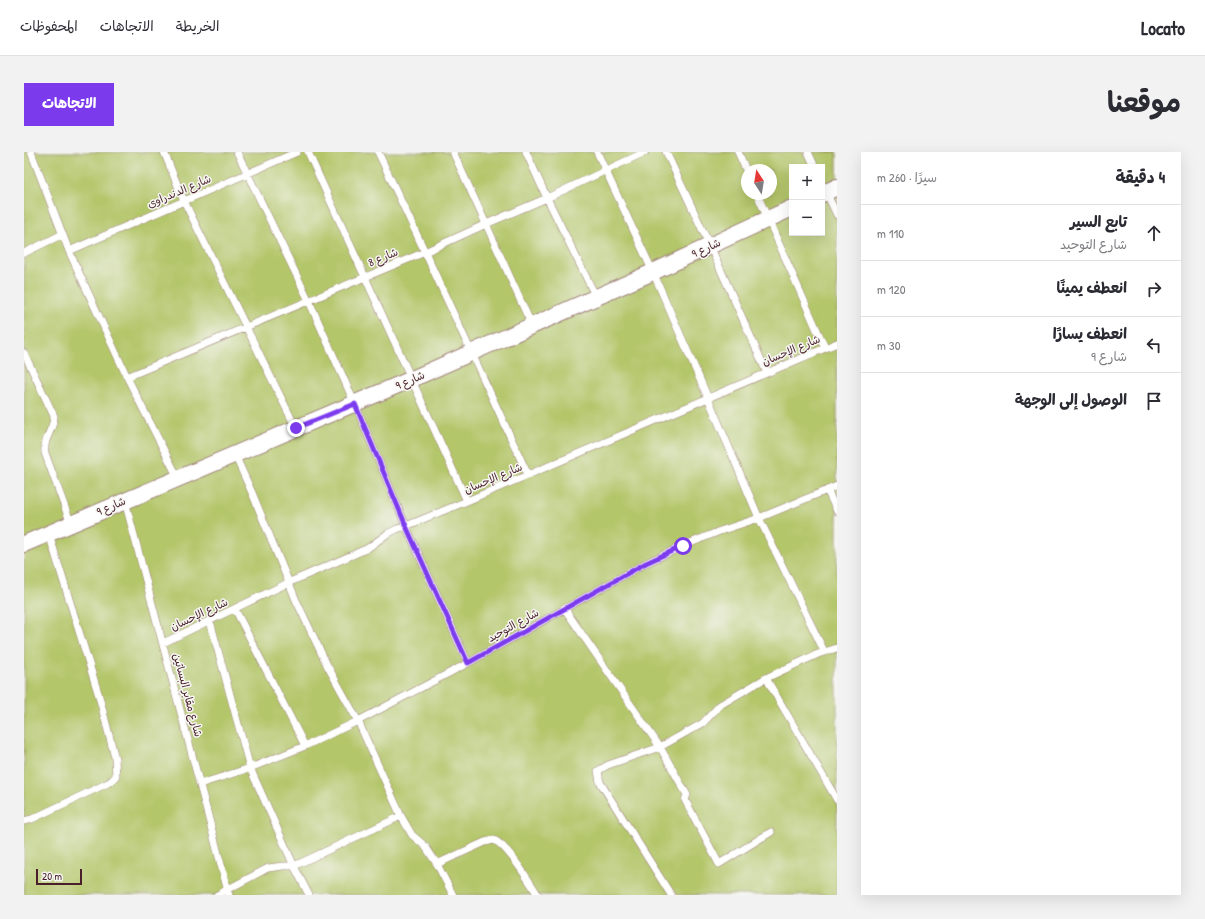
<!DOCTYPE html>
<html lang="ar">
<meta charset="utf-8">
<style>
:root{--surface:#fff;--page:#f2f2f3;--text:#2b2b33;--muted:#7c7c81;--line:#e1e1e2;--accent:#7c3aed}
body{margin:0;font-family:"Patrick Hand","Playpen Sans Arabic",sans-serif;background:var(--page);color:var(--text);direction:rtl}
.controls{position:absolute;right:12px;top:12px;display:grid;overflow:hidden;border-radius:0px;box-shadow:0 4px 16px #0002}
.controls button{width:36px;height:36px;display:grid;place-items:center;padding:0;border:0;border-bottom:1px solid var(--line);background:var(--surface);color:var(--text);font:20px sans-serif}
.compass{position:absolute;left:717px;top:12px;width:36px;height:36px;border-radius:50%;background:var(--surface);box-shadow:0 4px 16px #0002;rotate:348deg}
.scale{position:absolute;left:12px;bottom:10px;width:46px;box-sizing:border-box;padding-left:4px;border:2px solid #4a1f2b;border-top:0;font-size:11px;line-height:14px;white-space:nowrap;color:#4a1f2b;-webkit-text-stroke:3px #f6f6f2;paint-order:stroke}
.stop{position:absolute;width:12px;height:12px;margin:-9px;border:3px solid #7c3aed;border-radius:50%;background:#fff}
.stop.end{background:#7c3aed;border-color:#fff;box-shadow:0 1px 4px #0008}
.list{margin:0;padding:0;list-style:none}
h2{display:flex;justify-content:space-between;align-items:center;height:52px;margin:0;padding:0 16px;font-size:17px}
h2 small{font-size:13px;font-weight:400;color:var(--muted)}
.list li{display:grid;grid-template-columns:26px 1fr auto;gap:12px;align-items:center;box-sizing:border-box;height:56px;padding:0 16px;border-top:1px solid var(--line)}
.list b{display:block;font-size:15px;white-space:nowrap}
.list p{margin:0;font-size:13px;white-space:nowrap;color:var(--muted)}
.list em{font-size:13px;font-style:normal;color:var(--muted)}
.icon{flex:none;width:22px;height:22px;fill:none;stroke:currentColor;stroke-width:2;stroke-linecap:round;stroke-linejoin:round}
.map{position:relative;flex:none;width:813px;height:743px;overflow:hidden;direction:ltr;border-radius:0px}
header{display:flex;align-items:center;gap:24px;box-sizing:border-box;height:56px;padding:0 20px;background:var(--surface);border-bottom:1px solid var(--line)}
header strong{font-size:19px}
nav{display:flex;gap:22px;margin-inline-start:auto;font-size:14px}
.intro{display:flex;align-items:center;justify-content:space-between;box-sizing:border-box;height:96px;padding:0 24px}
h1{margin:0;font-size:28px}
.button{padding:10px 18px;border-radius:0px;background:var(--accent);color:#fff;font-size:14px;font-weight:700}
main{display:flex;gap:24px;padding:0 24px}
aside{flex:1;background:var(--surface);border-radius:0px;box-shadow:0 4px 16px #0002}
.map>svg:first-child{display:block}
.green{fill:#b4c66a;stroke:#7f724a;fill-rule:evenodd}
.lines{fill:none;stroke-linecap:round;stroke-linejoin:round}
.service-casing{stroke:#9e8078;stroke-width:8}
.tertiary-casing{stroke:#9e8078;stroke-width:18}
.service{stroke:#fff;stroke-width:7}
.tertiary{stroke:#fff;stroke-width:16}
.route{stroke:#7c3aed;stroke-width:5}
.labels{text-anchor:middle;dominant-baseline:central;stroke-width:3;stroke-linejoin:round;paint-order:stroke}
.street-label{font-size:11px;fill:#4a1f2b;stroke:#f6f6f2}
</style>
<header>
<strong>Locato</strong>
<nav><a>الخريطة</a><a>الاتجاهات</a><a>المحفوظات</a></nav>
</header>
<div class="intro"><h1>موقعنا</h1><a class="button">الاتجاهات</a></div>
<main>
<aside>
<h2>4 دقيقة<small>سيرًا · 260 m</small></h2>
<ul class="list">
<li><svg class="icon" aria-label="ahead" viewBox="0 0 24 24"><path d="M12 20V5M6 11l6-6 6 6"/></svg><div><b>تابع السير</b><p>شارع التوحيد</p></div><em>110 m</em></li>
<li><svg class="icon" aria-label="right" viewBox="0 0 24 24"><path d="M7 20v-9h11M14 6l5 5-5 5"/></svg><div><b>انعطف يمينًا</b></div><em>120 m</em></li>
<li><svg class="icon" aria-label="left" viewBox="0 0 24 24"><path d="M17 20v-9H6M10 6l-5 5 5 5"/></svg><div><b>انعطف يسارًا</b><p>شارع 9</p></div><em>30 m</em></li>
<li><svg class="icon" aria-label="arrive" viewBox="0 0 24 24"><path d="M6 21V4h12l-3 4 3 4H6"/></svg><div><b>الوصول إلى الوجهة</b></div></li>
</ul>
</aside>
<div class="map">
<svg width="813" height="743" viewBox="0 0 813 743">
<rect width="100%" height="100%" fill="#f6f6f2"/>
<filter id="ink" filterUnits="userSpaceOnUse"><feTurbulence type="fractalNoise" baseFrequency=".025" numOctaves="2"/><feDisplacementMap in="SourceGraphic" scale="8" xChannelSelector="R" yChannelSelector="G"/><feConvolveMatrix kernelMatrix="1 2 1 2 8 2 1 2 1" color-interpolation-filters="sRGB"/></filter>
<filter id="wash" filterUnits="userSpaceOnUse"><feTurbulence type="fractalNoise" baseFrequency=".012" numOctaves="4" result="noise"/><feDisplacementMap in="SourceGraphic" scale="16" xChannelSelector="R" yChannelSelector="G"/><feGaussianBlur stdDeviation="0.9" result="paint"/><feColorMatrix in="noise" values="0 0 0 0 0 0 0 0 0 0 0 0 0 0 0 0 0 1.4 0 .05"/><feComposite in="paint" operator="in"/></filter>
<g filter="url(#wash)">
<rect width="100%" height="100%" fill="#f1e1c6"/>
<path class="green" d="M0,0H813V743H0ZM768,15H798V81H768ZM723,18H747V42H723Z"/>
</g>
<g filter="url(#ink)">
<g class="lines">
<defs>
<path id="service" d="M7,0L45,99L103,225L154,326
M140,0L160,49L272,276
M213,0L285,149L331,252L382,374L444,511
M284,0L443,349
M354,0L401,100L504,323
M429,0L462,72L508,174
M502,0L523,46L572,145
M573,0L629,120L684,246L735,366L800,499
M642,0L686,94L743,221
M714,0L723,20
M784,0L791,15
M798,32L813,63
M733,42L801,196
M45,99L273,0
M0,101L39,82
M0,201L30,264C30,278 19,285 21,301L47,372
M103,225L401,100L462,72L523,46L621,0
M211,303L229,343L272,448L303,513L334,569L377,664L388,683L401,694L413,712L429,743
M803,338L813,359
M101,349L205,743
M540,456L636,595L663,643L661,648L695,712L747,680
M211,457L281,594
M186,469L226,616L270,714L377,664
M139,491L266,430L333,401L344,396L363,382L373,377L382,374L443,349L813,191
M742,526L813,648
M176,632L226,616L281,594L334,569L444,511L622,411L659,394L696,379L735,366L813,334
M0,669L8,667L84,631L88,628L92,624L91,606L75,544L25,382
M413,712L461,690L470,688C484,694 505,729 514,743
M193,743L244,716L259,714H270L285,743
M647,743L576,630L574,619L577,617L584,613L636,595L679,571L696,553L742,526L794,502L813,496"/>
<path id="tertiary" d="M798,42L813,35
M0,392L388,227L629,120L768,56"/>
</defs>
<use href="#service" class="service-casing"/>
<use href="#tertiary" class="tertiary-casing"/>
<use href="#service" class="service"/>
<use href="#tertiary" class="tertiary"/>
</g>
</g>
<g class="lines" filter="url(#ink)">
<path class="route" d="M272,276L331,252L382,374L444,511L622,411L659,394"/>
</g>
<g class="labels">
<g class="street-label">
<text transform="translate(155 39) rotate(-23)">شارع الدندراوى</text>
<text transform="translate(682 96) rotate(-25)">شارع 9</text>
<text transform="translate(359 105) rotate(-23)">شارع 8</text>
<text transform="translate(767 198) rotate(-23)">شارع الإحسان</text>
<text transform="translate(386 228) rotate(-24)">شارع 9</text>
<text transform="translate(469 326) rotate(-23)">شارع الإحسان</text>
<text transform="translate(87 354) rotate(-24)">شارع 9</text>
<text transform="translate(175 462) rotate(-25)">شارع الإحسان</text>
<text transform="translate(489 473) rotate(-29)">شارع التوحيد</text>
<text transform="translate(164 543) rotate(75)">شارع مقابر البساتين</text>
</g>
</g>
</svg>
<div class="controls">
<button>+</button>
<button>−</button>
</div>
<svg class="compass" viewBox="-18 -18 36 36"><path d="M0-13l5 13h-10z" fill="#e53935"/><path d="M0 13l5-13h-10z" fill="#7c7c81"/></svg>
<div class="scale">20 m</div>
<div class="stop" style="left:659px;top:394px"></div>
<div class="stop end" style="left:272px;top:276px"></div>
</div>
</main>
